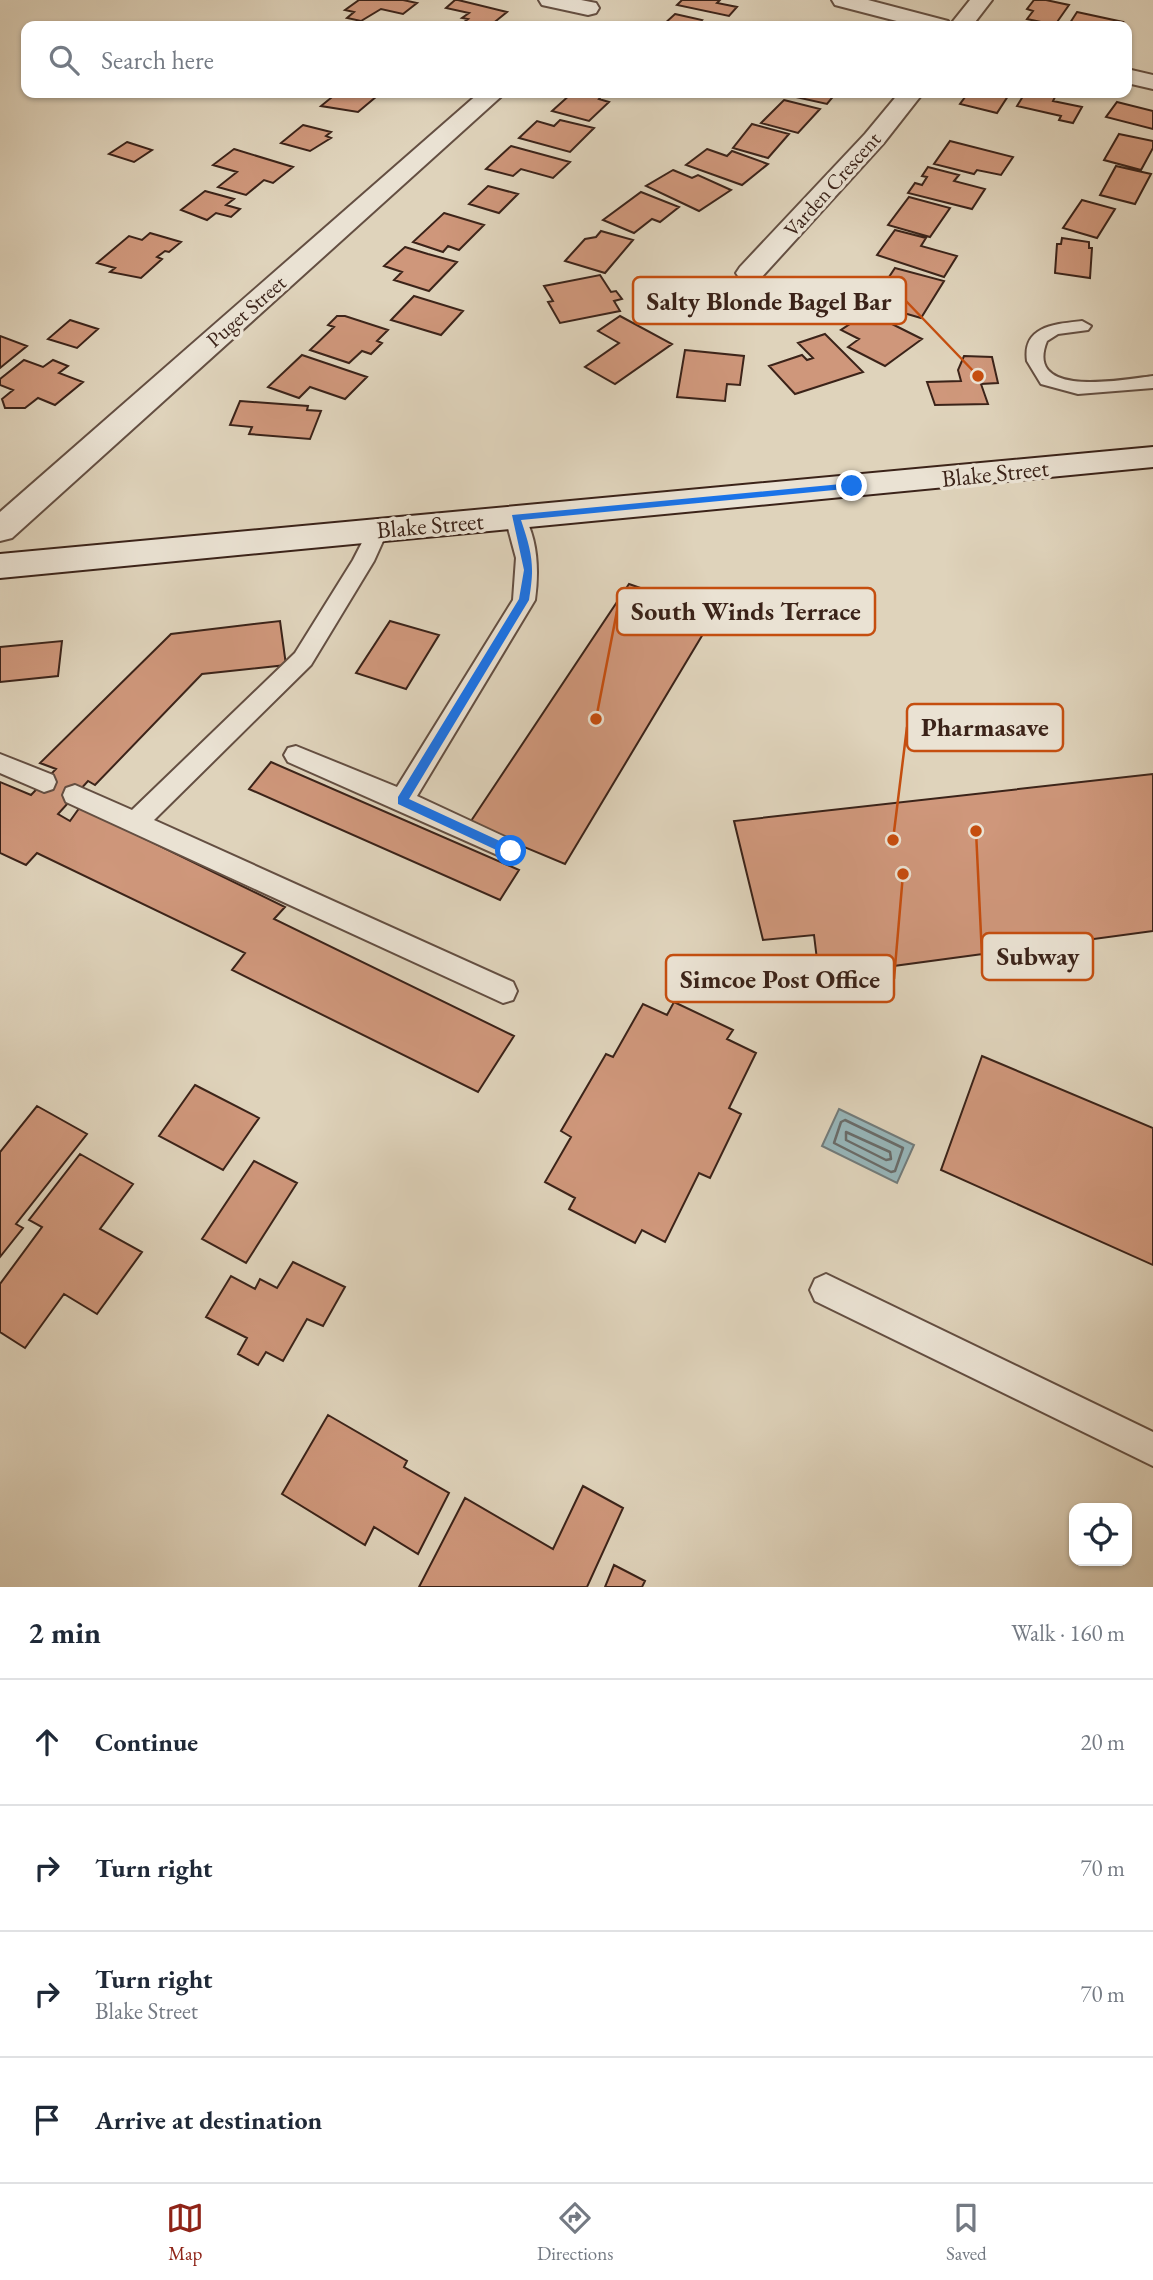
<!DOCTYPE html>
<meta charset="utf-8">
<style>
:root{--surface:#fff;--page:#f2f2f3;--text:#1f2937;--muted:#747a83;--line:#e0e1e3;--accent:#8f2418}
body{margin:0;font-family:"EB Garamond",serif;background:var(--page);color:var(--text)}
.controls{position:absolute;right:21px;bottom:21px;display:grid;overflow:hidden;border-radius:14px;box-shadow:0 2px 5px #0004}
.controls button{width:63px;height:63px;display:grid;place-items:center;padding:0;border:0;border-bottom:2px solid var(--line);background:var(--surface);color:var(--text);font:35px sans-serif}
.stop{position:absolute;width:21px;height:21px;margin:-16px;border:5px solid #1a73e8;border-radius:50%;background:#fff}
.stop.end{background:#1a73e8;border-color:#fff;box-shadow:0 2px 7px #0008}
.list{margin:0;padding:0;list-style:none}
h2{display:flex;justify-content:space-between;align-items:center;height:91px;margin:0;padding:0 28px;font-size:30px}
h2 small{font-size:23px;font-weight:400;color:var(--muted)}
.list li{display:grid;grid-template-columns:46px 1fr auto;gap:21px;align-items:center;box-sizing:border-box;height:126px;padding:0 28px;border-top:2px solid var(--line)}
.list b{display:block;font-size:26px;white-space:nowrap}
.list p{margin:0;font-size:23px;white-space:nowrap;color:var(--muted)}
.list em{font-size:23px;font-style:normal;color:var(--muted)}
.icon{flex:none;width:38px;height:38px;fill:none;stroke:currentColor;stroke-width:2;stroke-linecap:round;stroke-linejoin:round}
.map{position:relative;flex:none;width:1153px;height:1587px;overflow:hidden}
.search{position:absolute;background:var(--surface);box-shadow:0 2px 5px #0004;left:21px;right:21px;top:21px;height:77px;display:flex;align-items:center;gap:18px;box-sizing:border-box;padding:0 24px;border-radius:14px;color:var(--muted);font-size:26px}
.sheet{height:595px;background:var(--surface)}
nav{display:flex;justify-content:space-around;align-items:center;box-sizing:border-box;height:98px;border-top:2px solid var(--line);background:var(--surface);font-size:19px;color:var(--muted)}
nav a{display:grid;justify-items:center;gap:4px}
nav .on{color:var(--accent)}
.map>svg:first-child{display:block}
.water{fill:#97b6ba;stroke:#727b7a;stroke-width:2}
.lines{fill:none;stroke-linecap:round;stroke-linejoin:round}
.shore{stroke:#696c6a;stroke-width:2.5}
.building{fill:#cf977b;stroke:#3b2319;stroke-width:2}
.service-casing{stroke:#644f42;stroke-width:4}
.minor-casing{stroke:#644f42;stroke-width:4}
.secondary-casing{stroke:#3b2319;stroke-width:4}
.service{fill:#eae2d3;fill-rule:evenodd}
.minor{fill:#eae2d3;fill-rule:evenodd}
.secondary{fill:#eae2d3;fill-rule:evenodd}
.route{fill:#1a73e8}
.labels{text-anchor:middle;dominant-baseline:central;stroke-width:7;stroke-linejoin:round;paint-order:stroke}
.far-street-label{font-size:21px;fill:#3b2319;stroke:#eae2d3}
.street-label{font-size:24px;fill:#3b2319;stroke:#eae2d3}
.leader{fill:none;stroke:#c54e0f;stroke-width:2.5}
.callout-dot{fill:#c54e0f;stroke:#eae2d3;stroke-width:2.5}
.callout{fill:#eae2d3;stroke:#c54e0f;stroke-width:2.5}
.callout-label{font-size:26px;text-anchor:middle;font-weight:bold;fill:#3b2319}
</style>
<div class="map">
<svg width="1153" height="1587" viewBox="0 0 1153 1587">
<rect width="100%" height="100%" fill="#dfd3bb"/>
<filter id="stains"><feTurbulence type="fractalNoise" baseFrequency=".00286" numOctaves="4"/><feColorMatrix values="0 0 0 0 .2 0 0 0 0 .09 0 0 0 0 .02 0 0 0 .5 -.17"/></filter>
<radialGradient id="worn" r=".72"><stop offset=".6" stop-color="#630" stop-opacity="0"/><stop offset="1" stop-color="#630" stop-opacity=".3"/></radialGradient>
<path class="water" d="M839,1109L914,1145L897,1183L822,1146Z"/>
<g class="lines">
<path class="shore" d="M845,1120L903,1148L895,1171L891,1172L834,1143L841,1122Z
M846,1132L890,1152L891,1159L886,1160L846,1140Z"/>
</g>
<path class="building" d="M359,0H403L417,3L403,14L381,9L361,21L347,18L354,12L345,10Z
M455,0H458L507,12L491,25L481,23L477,26L464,22L468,19L462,18L469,13L446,8Z
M682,0H720L717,3L737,7L729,16L677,5Z
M1034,0H1046L1069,5L1055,25L1027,19L1033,11L1027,9Z
M1077,12L1123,22L1120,26H1068Z
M675,14L702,20L696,26H662Z
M337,93H363L377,96L358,112L321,106Z
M572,93H593L603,95L599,99L609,102L589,121L552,111Z
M778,93H836L827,104Z
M968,93H1010L997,113L960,104Z
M1025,93H1057L1053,101L1082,107L1073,123L1059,120L1061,116L1017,106Z
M784,100L820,109L798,133L761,123Z
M1117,102L1153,111V129L1106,117Z
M560,120L594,128L570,152L519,138L537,121L554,126Z
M752,124L789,134L768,158L733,148Z
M303,125L331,132L326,136L331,138L310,151L281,143Z
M1119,134L1153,141V148L1141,170L1104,160Z
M950,141L1013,157L1001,175L977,170L974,174L934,164Z
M127,142L152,150L134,162L109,154Z
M511,146L570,162L553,178L521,169L513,176L486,169Z
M234,149L293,167L273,183L264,180L246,195L218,187L237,172L213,165Z
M707,149L727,156L732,151L768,164L742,185L686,165Z
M1116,166L1151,174L1135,204L1100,195Z
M928,167L959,175L954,181L985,189L972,209L908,193L915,183L922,185L927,177L922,176Z
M673,170L692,178L698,175L731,190L699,211L646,186Z
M488,186L518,194L499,213L469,204Z
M205,191L234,199L226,205L240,209L231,217L216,213L207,220L181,210Z
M641,192L679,207L660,222L652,219L634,233L603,220Z
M909,197L950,208L930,237L888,225Z
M1082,200L1115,209L1097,238L1063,228Z
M444,213L484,225L459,250L448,246L443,252L413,242Z
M895,230L926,238L921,246L957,256L944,277L877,255Z
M601,231L633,240L605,273L565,261L585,239L596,237Z
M150,233L181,242L169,252L165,251L157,257L162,259L141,278L110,272L115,268L97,263L129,236L142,240Z
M1062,238L1089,242V248H1092L1090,278L1055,273L1057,244H1061Z
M405,247L428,254L457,262L429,291L394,280L402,272L384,266Z
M895,268L944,281L921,318L876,305L890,284L885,283Z
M600,275L611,292L616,291L622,299L614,301L620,311L560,323L548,302L553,301L544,286Z
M414,296L463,311L441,335L391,320Z
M868,312L922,339L885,366L848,347L859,339L841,330Z
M337,316H345L388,330L377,341L382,343L371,354L362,351L349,363L310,350L334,327L328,325Z
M620,316L672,344L615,384L585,367L619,343L598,331Z
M70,320L98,329L77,348L48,339Z
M825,334L863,372L795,394L769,366L802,355L807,360L813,358L798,343Z
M0,336L27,346L0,368Z
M685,350L744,356L740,385L727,384L725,401L677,397Z
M302,355L367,377L345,399L310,387L299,398L268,387Z
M964,356L992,357L998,383L981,384L988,404L935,405L927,382L961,381L958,370Z
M24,360L43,367L53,360L68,366L59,373L83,382L55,405L38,398L25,408H5L2,399L13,390L0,385V379Z
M240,401L308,406L307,410L321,411L310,439L249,434L252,427L230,425Z
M629,584L715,614L565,864L469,824Z
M280,621L286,665L202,674L95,785L88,781L58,814L70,821L80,807L285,907L274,919L514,1036L478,1092L232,970L245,953L37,853L26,865L0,853V782L31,795L56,769L40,763L171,634Z
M390,621L439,635L406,689L356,673Z
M62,641L58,676L0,682V647Z
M271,762L519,870L500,900L249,789Z
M1153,774V931L819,976L814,935L763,940L734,821Z
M674,1002L733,1030L727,1039L756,1053L729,1108L741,1114L710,1178L699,1173L665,1242L642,1230L635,1243L569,1209L575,1198L545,1182L571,1137L561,1131L606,1054L613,1057L643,1004L667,1015Z
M982,1056L1153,1128V1265L941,1170Z
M195,1085L259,1118L223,1170L159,1136Z
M37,1106L87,1134L16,1224L23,1228L0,1257V1152Z
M80,1154L133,1184L100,1229L142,1252L97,1314L64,1294L25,1348L0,1332V1284L42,1227L29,1220Z
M254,1161L297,1183L246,1263L202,1239Z
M293,1262L345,1287L323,1326L307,1319L283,1361L266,1352L258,1365L238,1354L247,1338L206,1317L231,1276L255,1289L260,1279L277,1288Z
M328,1415L407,1461L404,1467L449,1493L418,1554L374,1527L365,1545L282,1494Z
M583,1486L623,1508L587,1587H419L465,1498L553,1549Z
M614,1565L645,1581L642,1587H605Z"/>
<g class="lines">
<defs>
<path id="service" d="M1082,321L1091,326L1088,330L1058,334L1047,341C1023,400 1127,379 1153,376V388L1078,394L1041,384L1027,361C1022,326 1055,324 1082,321Z
M515,510L522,512C538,538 539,571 535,600L417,796L520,844L524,851L520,858L511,861L288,762L284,755L288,748L296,746L397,787L513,600L516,558L505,517L508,512Z
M378,523L385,525L388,530L374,561L311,665L154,820L513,982L517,991L513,1000L503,1003L66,802L63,795L66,788L75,785L132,810L295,653L353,560L371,525Z
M0,754L53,775L56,782L53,789L44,792L0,773Z
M826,1274L1153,1432V1466L815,1301L810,1290L815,1279Z"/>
<path id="minor" d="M539,0H581L596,3L599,8L596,13L588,15L542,5Z
M832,0H868L948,21L950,25L970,0H992L972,26H916L835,5Z
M1127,69L1153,75V89L1127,83Z
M479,93H505L12,538L0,541V512Z
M899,93H923L883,144L760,279L750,281L740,279L736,273L740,267L865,134Z"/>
<path id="secondary" d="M1153,447V467L0,578V554Z"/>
</defs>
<use href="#service" class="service-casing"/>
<use href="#minor" class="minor-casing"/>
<use href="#secondary" class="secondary-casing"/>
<use href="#service" class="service"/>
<use href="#minor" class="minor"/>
<use href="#secondary" class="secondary"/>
</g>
<path class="route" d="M852,483L855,484V488L521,520C532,553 535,565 529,600L409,799L515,848L517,851L515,855H507L398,804V797L519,599L524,570L512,515Z"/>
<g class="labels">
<g class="far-street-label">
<text transform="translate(832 184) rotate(-48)">Varden Crescent</text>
<text transform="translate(246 311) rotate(-41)">Puget Street</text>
</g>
<g class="street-label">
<text transform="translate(995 473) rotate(-6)">Blake Street</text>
<text transform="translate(430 525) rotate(-5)">Blake Street</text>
</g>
</g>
<path class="leader" d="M978 376L906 301M596 719L617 611M893 840L907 727M976 831L982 956M903 874L894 979"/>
<g class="callout-dot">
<circle cx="978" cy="376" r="7"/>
<circle cx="596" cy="719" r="7"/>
<circle cx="893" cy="840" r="7"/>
<circle cx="976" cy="831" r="7"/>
<circle cx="903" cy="874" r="7"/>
</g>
<g class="callout">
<rect x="633" y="277" width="273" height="47" rx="7"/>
<rect x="617" y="588" width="258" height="47" rx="7"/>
<rect x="907" y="704" width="156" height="47" rx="7"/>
<rect x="982" y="933" width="111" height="47" rx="7"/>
<rect x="666" y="955" width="228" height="47" rx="7"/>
</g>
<g class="callout-label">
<text x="769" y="310">Salty Blonde Bagel Bar</text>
<text x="746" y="620">South Winds Terrace</text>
<text x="985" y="736">Pharmasave</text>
<text x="1038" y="965">Subway</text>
<text x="780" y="988">Simcoe Post Office</text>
</g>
<rect width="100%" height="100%" filter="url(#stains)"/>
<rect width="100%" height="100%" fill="url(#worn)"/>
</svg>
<div class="controls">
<button><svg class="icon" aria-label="locate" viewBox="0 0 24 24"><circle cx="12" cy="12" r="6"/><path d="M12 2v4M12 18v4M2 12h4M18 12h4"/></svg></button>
</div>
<div class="stop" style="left:511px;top:851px"></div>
<div class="stop end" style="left:852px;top:486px"></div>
<div class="search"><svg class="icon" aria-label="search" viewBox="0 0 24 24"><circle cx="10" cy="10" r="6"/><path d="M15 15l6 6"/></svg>Search here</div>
</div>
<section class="sheet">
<h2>2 min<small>Walk · 160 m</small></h2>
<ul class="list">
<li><svg class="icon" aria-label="ahead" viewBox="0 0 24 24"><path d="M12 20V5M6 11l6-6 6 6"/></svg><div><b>Continue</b></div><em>20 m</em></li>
<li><svg class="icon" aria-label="right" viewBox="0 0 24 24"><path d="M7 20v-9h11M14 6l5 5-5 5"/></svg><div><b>Turn right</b></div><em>70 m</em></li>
<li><svg class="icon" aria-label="right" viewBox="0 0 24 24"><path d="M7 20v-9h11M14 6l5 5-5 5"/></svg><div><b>Turn right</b><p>Blake Street</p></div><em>70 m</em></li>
<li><svg class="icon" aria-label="arrive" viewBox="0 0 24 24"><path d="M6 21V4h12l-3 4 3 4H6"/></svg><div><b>Arrive at destination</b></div></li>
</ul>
</section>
<nav>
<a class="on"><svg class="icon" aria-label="map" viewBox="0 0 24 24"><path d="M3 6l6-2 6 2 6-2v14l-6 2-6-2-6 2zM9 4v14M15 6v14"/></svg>Map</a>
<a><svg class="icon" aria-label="directions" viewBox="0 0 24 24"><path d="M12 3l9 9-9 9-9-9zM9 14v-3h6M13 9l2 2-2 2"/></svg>Directions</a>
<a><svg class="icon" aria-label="saved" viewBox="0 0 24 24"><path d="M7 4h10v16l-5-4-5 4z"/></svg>Saved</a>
</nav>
